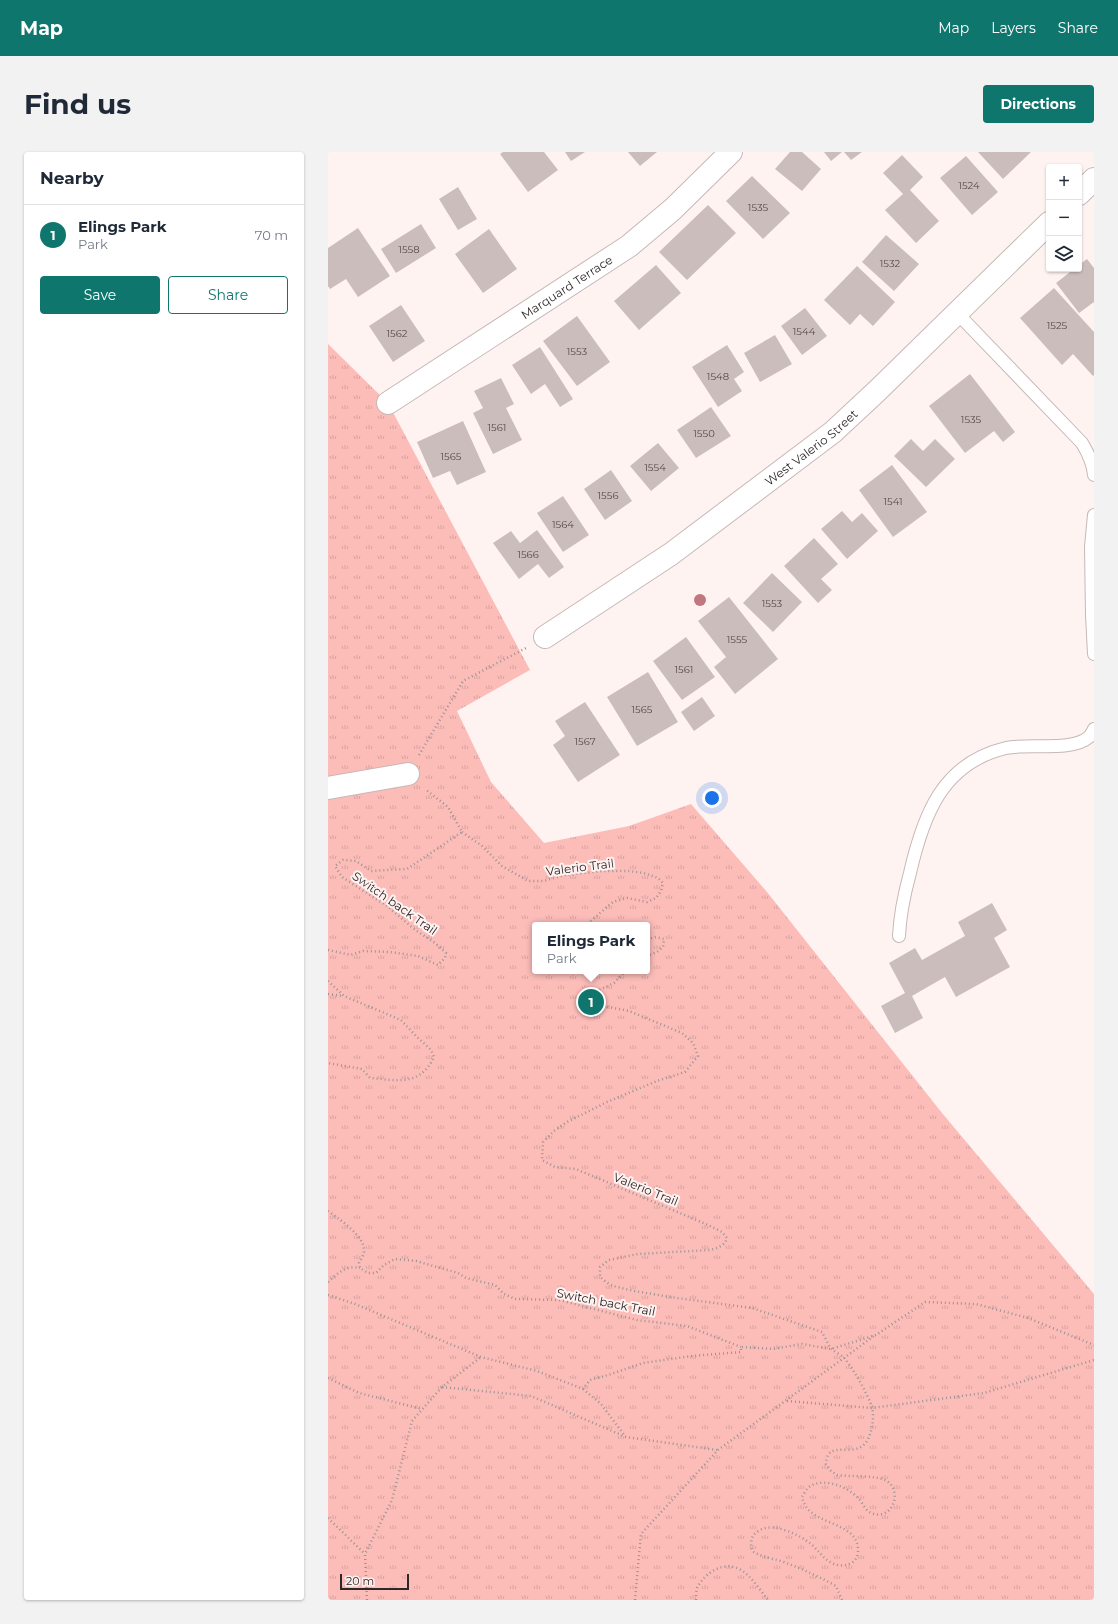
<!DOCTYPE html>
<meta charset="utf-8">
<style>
:root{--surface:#fff;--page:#f2f2f3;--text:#1f2937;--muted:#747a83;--line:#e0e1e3;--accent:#0f766e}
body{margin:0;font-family:Montserrat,sans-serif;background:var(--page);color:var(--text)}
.controls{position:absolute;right:12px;top:12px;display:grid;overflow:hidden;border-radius:4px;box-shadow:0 1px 3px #0004}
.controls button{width:36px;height:36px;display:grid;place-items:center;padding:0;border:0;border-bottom:1px solid var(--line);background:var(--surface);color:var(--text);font:20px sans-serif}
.scale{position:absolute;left:12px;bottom:10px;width:69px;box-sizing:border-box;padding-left:4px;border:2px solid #2d2727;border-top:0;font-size:11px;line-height:14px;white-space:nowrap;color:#2d2727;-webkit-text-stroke:3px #fff3f2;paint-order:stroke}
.you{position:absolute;left:384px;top:646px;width:14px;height:14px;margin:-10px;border:3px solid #fff;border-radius:50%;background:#1a73e8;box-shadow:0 0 0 6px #1a73e833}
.badge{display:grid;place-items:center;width:26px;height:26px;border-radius:50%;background:var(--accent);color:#fff;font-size:13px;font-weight:700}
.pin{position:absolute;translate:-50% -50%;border:2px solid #fff;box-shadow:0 1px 4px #0006}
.popup{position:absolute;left:204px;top:770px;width:118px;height:52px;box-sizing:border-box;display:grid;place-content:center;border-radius:4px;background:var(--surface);filter:drop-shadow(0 1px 3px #0005);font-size:13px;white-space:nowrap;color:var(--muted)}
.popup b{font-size:15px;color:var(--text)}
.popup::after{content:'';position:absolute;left:50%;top:100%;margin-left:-8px;border:8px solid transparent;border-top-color:var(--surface)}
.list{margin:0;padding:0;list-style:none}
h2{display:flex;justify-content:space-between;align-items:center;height:52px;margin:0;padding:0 16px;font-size:17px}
h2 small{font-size:13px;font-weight:400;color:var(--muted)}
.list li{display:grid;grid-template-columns:26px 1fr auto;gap:12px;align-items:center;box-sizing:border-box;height:60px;padding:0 16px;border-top:1px solid var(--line)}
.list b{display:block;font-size:15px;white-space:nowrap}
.list p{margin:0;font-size:13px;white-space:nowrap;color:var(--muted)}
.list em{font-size:13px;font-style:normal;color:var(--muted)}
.actions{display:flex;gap:8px;padding:12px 16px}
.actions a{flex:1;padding:9px 0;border:1px solid var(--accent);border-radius:4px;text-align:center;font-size:14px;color:var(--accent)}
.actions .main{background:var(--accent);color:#fff}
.icon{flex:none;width:22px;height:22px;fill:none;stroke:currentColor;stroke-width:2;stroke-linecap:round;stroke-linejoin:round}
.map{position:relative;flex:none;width:766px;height:1448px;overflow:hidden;border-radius:4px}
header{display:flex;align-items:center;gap:24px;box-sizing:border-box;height:56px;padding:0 20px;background:var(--accent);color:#fff}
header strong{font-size:19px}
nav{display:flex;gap:22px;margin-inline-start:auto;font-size:14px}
.intro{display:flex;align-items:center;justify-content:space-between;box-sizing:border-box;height:96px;padding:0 24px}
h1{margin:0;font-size:28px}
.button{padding:10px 18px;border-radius:4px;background:var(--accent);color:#fff;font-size:14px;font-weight:700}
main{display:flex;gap:24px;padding:0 24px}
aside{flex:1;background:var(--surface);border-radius:4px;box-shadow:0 1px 3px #0004}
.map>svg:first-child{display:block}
.park{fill:url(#park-tufts);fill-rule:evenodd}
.building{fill:#cbbdbc}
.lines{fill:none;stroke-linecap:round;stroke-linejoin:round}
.service-casing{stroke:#c6b8b7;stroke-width:14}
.minor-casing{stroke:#c6b8b7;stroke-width:24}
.path{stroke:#9c9392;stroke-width:2.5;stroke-dasharray:1 3;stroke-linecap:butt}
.service{stroke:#fff;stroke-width:12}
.minor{stroke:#fff;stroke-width:22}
.tree{fill:#c0777e}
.labels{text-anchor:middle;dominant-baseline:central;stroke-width:4;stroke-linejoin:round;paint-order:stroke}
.number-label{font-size:10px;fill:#544c4c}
.street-label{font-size:12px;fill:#2d2727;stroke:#fff3f2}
</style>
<header>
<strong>Map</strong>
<nav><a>Map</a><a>Layers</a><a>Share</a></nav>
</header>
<div class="intro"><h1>Find us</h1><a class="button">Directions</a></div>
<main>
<aside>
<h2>Nearby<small></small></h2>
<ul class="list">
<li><span class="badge">1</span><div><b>Elings Park</b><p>Park</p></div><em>70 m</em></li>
</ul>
<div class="actions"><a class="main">Save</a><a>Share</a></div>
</aside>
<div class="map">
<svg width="766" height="1448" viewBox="0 0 766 1448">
<defs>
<pattern id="park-tufts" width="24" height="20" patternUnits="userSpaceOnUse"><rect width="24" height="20" fill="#fcbdb9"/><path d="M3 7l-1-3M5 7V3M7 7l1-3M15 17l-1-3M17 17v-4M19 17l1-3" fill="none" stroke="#d8a29f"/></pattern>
</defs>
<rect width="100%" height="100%" fill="#fff3f2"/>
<path class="park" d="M0,192L60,251L202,518L129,559L163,630L216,691L301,674L363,652L439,740L614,961L766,1142V1448H0ZM207,773H319V819H207Z"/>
<path class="building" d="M175,0H216L230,18L200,40L172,2Z
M237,0H257L243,9Z
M300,0H329L312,14Z
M462,0H474L493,17L474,39L447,17Z
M496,0H514L503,9Z
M516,0H534L523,8Z
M650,0H703L675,27Z
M574,3L595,25L582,38L611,69L588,91L557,58L575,42L555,21Z
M638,4L670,40L644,63L612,26Z
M424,24L462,61L435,87L398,49Z
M130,35L149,67L130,78L111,47Z
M380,53L408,81L359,128L331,100Z
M93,72L108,96L68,121L53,97Z
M30,76L62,124L30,145L18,127L2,137L0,134V96Z
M161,77L189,117L155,141L127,102Z
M558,83L591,112L566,139L534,110Z
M759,107L766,116V150L751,161L728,131L746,117H751V113Z
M328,113L353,141L311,178L286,149Z
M529,114L567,150L545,174L532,162L522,173L496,148Z
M726,136L766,180V223L765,224L745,202L734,213L692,166Z
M73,153L97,189L65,210L41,174Z
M477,156L499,184L474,203L453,174Z
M249,164L282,210L249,234L215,189Z
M447,183L464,212L432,230L416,201Z
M399,193L416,220L406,227L414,239L390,255L364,215Z
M212,195L245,247L232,255L217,232L203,242L184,213Z
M642,222L687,280L675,290L666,279L637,301L601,254Z
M173,226L186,252L178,256L194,288L165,302L145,261L155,256L146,239Z
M383,255L403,284L368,306L349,278Z
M135,269L158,320L129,333L122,319L105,326L89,290Z
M583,287L595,299L607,287L627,307L598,335L566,304Z
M330,291L351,316L323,339L302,314Z
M564,313L599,360L565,385L531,338Z
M283,318L304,349L277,368L256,337Z
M235,344L261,383L235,400L209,361Z
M514,359L524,370L534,361L550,379L519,407L493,377Z
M209,378L236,415L221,426L210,412L191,427L165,391L183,379L192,391Z
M486,386L510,412L493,427L504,438L490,451L456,414Z
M444,421L474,450L445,480L415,451Z
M401,445L450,507L407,542L386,515L398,505L370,469Z
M358,485L387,525L354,548L325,509Z
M320,520L350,570L309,594L279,545Z
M374,545L387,564L366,579L353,560Z
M257,550L292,603L250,630L225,593L237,584L227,569Z
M664,751L679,778L666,786L682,815L628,845L617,825L584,844L595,866L567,881L553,854L577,841L561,811L587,796L594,808L637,784L630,770Z"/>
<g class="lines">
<defs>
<path id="service" d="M629,161L754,291C760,301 765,311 766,323
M766,363L763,395L764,463L766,502
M571,784C572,762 576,743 582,721C595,664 614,611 678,596C700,591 744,600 761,585C763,583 765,579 766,577"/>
<g id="minor">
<path d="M751,42L766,27"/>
<path id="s1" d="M60,251L301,94L345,57L403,0"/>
<path id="s2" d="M217,485L343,402L505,280L549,239L721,71"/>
<path d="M0,636L80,622"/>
</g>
</defs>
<use href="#service" class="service-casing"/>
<use href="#minor" class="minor-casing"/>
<path class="path" d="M91,603L135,529L198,496
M134,680L154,694L174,714L200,729H215L238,723L274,719H301L316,721L330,726L335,731L333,739L328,746L319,750L299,746L285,750L258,773
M319,787L328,785L336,787L335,795L329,800L319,804
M0,798L23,803L35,799L62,800L90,804L110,813L117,806L118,801L107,791L86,777L59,754L14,725L7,714L15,708L28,709L43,719L79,717L134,680L120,655L97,637
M298,819L286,831L265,841L256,848L265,852L301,859L354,881L365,891L370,904L357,920L329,929L279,950L239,970L226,979L215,990L214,1008L227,1015L248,1017L380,1073L394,1080L399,1086C397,1094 389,1096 382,1098L310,1102L281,1108L272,1115V1125L278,1130L285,1134L306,1139L349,1146L424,1156L494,1180C497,1185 500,1194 505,1198C508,1201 514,1203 517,1207C526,1218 539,1241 544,1255C546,1262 545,1274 542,1282C534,1309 508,1290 500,1303C499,1305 498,1309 498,1312L503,1319L509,1323C522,1325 546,1323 557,1328C575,1337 566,1367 546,1362C537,1360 535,1350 529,1345C518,1334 495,1325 481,1335C478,1337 476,1342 474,1345C476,1352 478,1356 483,1360C498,1373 530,1374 530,1398C530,1403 528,1409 523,1411C518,1414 511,1414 506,1412C496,1408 491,1399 483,1392C472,1383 445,1370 432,1378C423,1383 422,1389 424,1399C434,1405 442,1406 453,1409C472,1416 490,1424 508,1434L514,1448
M0,829L16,844L73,868L88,884L103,898L106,905C92,935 68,928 42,926L34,917L0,911
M0,842L15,844
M0,1059C11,1067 37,1084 36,1099C36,1103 33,1107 31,1111L32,1116L40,1121H48L56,1113L67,1107L88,1109L130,1121L138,1126L167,1133L176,1142L187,1147L231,1148L309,1168L359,1174L413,1195
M0,1130C10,1121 18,1113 32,1116
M0,1143L27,1152L153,1205L209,1219L255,1237L262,1228L280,1223L315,1211L364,1204L413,1200V1195L445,1197L474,1192L503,1197L548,1183L597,1150L648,1152L700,1166L766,1193
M0,1226L31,1241L94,1257
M114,1235L203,1244L298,1285L389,1298
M255,1237L273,1252L297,1284
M459,1249L544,1256L656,1241L766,1208
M0,1366L37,1402
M39,1448L37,1402L64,1348L84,1269L114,1235L153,1205
M307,1448L313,1382L390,1298L546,1184
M368,1448C368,1444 368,1439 369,1436C377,1420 397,1408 413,1418C424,1425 432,1438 440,1448"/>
<use href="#service" class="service"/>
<use href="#minor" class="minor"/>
</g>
<circle class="tree" cx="372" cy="448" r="6"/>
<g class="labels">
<g class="number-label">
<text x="641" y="33">1524</text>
<text x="430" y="55">1535</text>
<text x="81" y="97">1558</text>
<text x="562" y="111">1532</text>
<text x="729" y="173">1525</text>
<text x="476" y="179">1544</text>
<text x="69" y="181">1562</text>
<text x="249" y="199">1553</text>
<text x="390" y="224">1548</text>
<text x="643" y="267">1535</text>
<text x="169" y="275">1561</text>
<text x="376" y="281">1550</text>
<text x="123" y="304">1565</text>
<text x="327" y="315">1554</text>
<text x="280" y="343">1556</text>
<text x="565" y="349">1541</text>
<text x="235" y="372">1564</text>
<text x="200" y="402">1566</text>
<text x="444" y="451">1553</text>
<text x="409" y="487">1555</text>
<text x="356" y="517">1561</text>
<text x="314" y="557">1565</text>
<text x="257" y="589">1567</text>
</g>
<g class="street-label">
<text stroke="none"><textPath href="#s1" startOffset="213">Marquard Terrace</textPath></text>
<text stroke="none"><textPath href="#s2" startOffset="327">West Valerio Street</textPath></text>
<text transform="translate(252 715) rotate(-7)">Valerio Trail</text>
<text transform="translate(67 751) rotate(35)">Switch back Trail</text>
<text transform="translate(318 1037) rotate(22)">Valerio Trail</text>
<text transform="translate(278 1150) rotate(11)">Switch back Trail</text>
</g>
</g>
</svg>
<div class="controls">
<button>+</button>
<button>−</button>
<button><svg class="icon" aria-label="layers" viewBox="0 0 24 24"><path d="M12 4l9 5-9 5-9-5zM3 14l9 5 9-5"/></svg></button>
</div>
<div class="scale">20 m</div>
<div class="you"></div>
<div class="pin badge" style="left:263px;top:850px">1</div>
<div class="popup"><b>Elings Park</b>Park</div>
</div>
</main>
